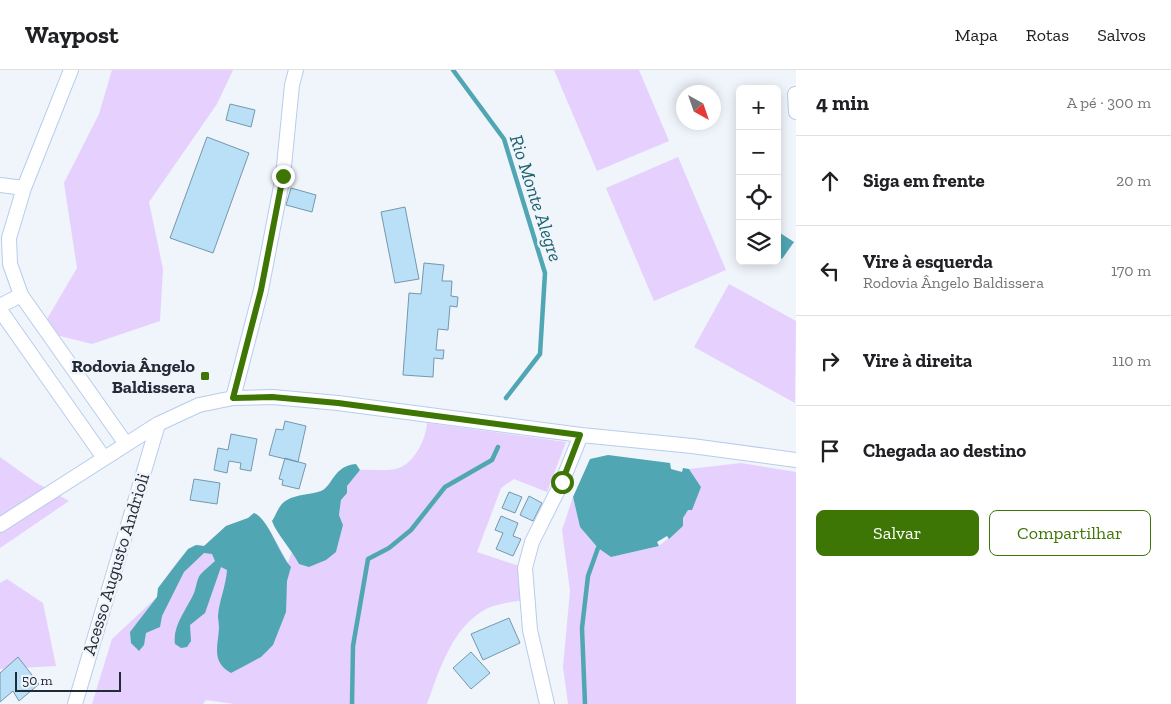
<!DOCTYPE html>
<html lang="pt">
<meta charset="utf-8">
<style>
:root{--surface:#fff;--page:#f2f2f2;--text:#202124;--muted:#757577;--line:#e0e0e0;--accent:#3e7605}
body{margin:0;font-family:"Zilla Slab",serif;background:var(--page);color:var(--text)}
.controls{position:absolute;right:15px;top:15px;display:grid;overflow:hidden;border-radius:8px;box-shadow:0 2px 12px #0003}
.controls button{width:45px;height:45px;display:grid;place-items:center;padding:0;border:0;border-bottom:1px solid var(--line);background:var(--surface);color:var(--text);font:25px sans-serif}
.compass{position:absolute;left:676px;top:15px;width:45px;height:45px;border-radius:50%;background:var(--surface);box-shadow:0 2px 12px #0003;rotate:140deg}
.scale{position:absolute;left:15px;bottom:12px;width:106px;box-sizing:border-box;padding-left:5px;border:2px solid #222a36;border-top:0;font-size:14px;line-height:18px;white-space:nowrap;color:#222a36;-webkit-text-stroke:4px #f0f4fb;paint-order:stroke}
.stop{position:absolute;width:15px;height:15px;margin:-11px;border:4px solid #3e7605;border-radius:50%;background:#fff}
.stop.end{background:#3e7605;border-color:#fff;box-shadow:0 1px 5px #0008}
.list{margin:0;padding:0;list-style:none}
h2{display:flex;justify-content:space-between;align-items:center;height:65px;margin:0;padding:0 20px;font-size:21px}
h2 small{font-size:16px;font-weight:400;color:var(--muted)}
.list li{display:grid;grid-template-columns:32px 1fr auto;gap:15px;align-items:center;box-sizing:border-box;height:90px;padding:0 20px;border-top:1px solid var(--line)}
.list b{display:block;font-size:19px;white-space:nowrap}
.list p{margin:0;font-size:16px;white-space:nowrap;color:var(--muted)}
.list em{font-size:16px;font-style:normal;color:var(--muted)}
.actions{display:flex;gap:10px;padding:15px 20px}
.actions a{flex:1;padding:11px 0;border:1px solid var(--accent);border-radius:8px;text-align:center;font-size:18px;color:var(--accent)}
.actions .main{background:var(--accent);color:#fff}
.icon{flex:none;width:28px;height:28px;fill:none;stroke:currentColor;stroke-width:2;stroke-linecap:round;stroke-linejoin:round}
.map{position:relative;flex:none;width:796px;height:634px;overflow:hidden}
header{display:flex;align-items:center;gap:30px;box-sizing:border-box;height:70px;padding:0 25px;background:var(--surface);border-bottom:1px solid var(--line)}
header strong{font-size:24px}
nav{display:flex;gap:28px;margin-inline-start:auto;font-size:18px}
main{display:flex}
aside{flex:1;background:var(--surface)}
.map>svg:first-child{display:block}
.green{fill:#e6d0fd}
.water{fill:#50a6b3}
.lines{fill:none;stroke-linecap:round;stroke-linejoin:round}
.stream{stroke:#50a6b3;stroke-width:4.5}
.building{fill:#bae0f7;stroke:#7498ac}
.minor-casing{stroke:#b7cdec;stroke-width:16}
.minor{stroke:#fff;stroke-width:14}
.route{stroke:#3e7605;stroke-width:6}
.poi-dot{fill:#3e7605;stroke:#f0f4fb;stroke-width:2}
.labels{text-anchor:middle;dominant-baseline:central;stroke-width:5;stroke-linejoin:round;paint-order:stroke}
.poi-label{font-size:18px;font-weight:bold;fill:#222a36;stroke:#f0f4fb;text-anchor:end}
.street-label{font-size:18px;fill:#222a36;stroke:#f0f4fb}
.water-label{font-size:19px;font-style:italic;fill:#1c626c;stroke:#f0f4fb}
</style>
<header>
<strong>Waypost</strong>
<nav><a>Mapa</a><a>Rotas</a><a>Salvos</a></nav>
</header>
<main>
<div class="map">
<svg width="796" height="634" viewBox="0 0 796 634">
<rect width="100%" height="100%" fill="#f0f4fb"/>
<path class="green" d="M112,0H233L217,34L149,132L163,199L160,251L92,274L40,261L77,198L64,113L99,44Z
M554,0H639L669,71L597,101Z
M678,87L726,200L654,231L606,118Z
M729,214L796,251L795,333L694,277Z
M427,353L566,372L547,422L514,409L501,418L477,482L525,498L528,529C515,532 497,533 486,539C452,557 439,601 427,634H234L206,630L203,634H92L112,569L157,527C158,516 185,477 197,475C199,474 202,476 204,476L226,456L248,448L254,443C265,447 281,481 288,493L292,481L299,494L336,482L343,455L339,445L341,430L346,416L360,400C371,399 388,402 399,398C415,392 426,369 427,353Z
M0,387L35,412L69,431L0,478Z
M741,393L796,402V634H568L563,597L570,521L562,460L573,427L580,457L598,478L611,487L659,476L683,456V448L701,417L689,399Z
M7,509L43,533L56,596L0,599V513Z"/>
<path class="water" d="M777,161L794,172L782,189L777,186Z
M608,385L670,393L671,399L682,402L683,398L689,399L701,417L692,440H688L683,448V456L669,469L667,466L657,472L659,476L611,487L598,478L580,457L573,427L590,389Z
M356,394L360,400L347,416V423L341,430L339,445L343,455L336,482L326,490L309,497L299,494C292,480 276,463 272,451C277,444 278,435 287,430C297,424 310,425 321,421C333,416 333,396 356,394Z
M254,443C268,448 279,484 291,497L287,511L286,542L273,575L261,587L231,603C211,592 218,576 219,558C219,554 218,550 218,546C219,531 226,516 227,500L221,497L205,543L190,555L191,571L187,577L181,578L175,574C172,556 187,539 194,523C196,518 197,509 200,505C204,500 210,496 215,491L212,484L204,483L184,502L162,546L160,557L146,563L144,575L139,581L131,573L130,562L157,527L158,518L188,479L196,475L204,476L226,456L248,448Z"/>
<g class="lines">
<path class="stream" d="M453,0L504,69L545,203L540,284L506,328
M352,634L353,576L368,489L389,478L411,460L445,417L492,390L498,377
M585,634L582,558L588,506L598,478"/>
</g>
<path class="building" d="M230,34L255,40L251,57L226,50Z
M207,67L249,83L213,183L170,168Z
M291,118L316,125L312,142L286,135Z
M405,137L419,209L395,213L381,142Z
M424,193L444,195L442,211H452L451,226L458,227L457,237L450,236L448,260L438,259L436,280H444L443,289L434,288L433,307L403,305L409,223L421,224Z
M285,351L306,356L298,392L269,385L276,359L283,360Z
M231,364L257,369L251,401L240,399L241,393L229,391L227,403L214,400L218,378L228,380Z
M285,388L306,394L299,419L282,415L283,410L279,409Z
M194,409L220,413L217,434L190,430Z
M509,422L522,427L515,443L502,438Z
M529,426L542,433L533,451L520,445Z
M501,446L518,453L513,466L521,469L513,486L496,479L503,463L495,460Z
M509,548L520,573L483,590L471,564Z
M471,582L490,603L471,619L453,598Z
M18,587L39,614L19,631L13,621L0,632V603Z"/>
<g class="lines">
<defs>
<path id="minor" d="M71,0L24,118L9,168L10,194L21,225L126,374
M795,24L796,42
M0,115L24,118
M0,236L21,225
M0,240L104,388
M233,328L261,220L283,106L292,15L296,0
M0,455L158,354L199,335L233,328L273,327L338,333L581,365L692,376L796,390
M75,634L158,354
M547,634L530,560L525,498L532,472L562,412L581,365"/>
</defs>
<use href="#minor" class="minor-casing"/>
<use href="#minor" class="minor"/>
</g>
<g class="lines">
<path class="route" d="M283,106L261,220L233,328L272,327L338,333L580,365L562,412"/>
</g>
<rect class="poi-dot" x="200" y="301" width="10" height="10" rx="2.5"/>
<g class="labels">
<g class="poi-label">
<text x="195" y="296">Rodovia Ângelo<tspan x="195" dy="21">Baldissera</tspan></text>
</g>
<g class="street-label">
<text transform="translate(116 494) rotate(-73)">Acesso Augusto Andrioli</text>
</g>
<g class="water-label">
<text transform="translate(536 128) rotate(72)">Rio Monte Alegre</text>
</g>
</g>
</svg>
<div class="controls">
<button>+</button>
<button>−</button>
<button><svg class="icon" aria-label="locate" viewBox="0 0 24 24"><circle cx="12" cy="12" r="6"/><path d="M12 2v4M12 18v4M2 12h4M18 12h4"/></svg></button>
<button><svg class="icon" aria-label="layers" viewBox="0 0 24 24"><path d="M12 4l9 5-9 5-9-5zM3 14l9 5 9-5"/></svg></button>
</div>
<svg class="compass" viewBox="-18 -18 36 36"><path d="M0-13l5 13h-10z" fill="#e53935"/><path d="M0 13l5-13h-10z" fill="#757577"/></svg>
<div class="scale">50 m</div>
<div class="stop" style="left:562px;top:412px"></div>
<div class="stop end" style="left:283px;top:106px"></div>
</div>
<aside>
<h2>4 min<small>A pé · 300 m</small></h2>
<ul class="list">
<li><svg class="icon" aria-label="ahead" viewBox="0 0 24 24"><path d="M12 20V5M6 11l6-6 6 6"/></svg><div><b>Siga em frente</b></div><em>20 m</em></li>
<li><svg class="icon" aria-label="left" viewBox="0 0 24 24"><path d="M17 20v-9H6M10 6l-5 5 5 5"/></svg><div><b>Vire à esquerda</b><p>Rodovia Ângelo Baldissera</p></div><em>170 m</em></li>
<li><svg class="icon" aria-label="right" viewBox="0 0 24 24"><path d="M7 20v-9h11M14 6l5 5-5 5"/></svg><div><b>Vire à direita</b></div><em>110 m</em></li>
<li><svg class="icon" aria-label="arrive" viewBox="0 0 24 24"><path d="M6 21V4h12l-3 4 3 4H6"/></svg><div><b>Chegada ao destino</b></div></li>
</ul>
<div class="actions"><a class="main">Salvar</a><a>Compartilhar</a></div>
</aside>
</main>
